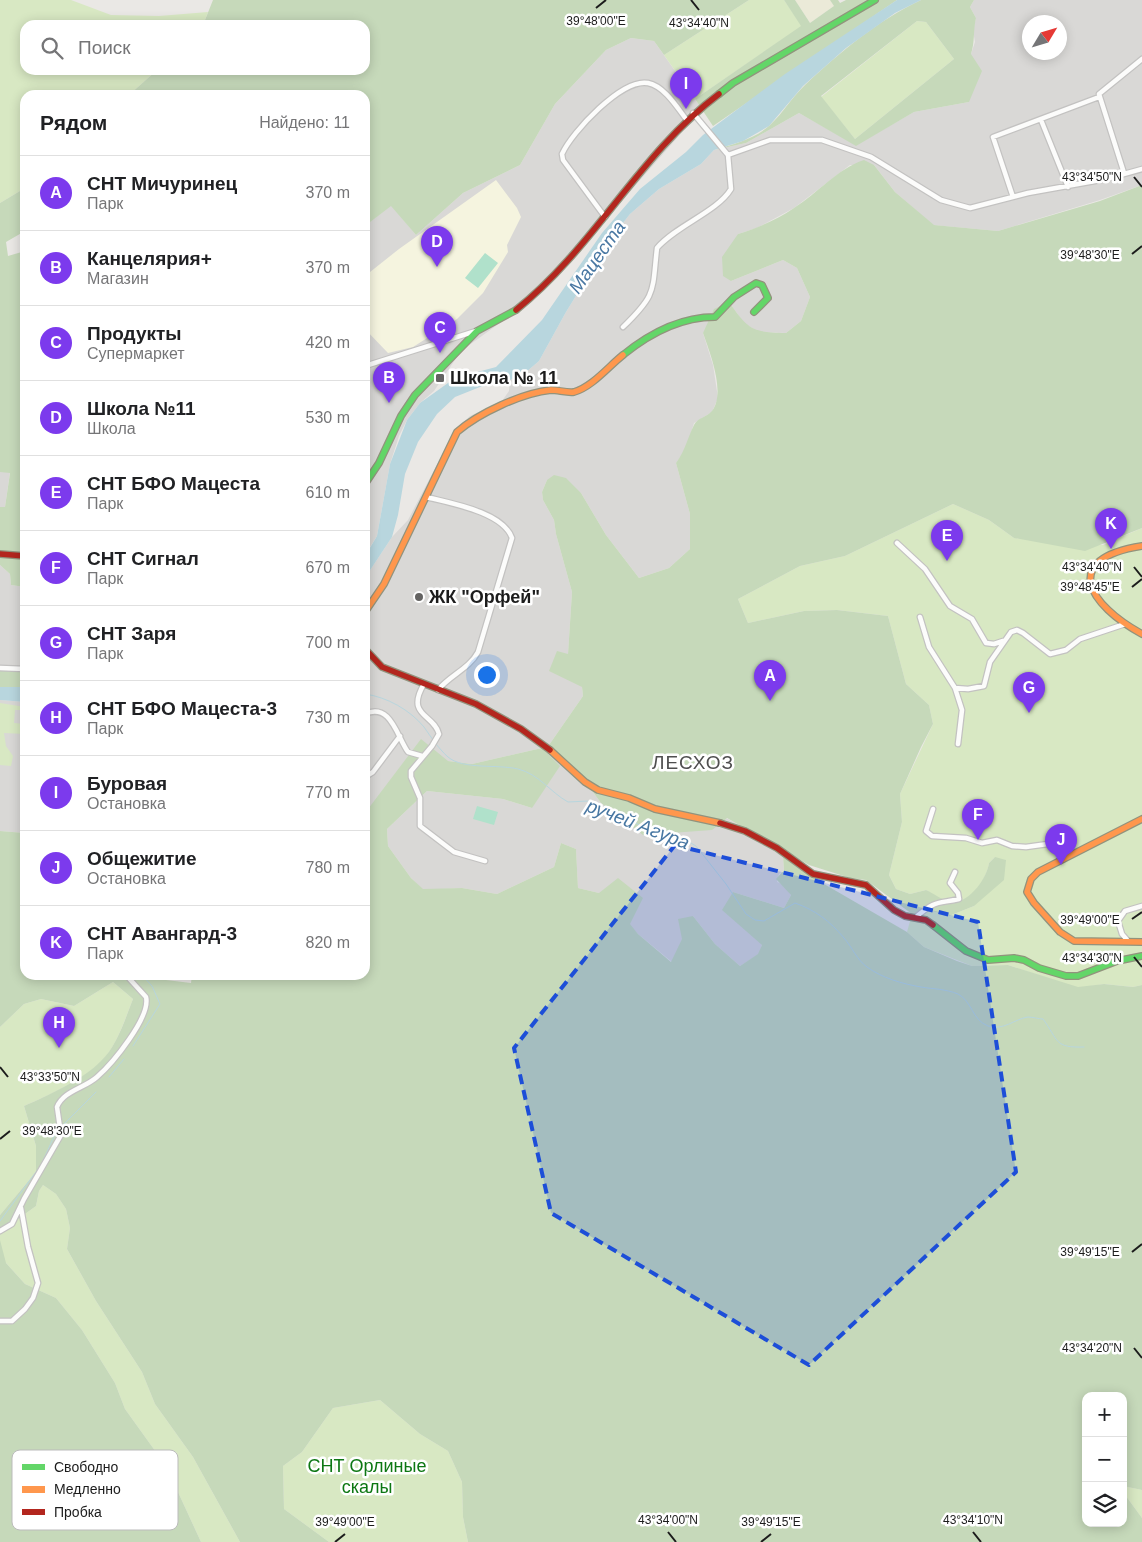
<!DOCTYPE html>
<html lang="ru">
<meta charset="utf-8">
<style>
:root{--surface:#fff;--page:#f2f2f2;--text:#202124;--muted:#757577;--line:#e0e0e0;--accent:#7c3aed}
body{margin:0;font-family:Arial,sans-serif;background:var(--page);color:var(--text)}
.controls{position:absolute;right:15px;bottom:15px;display:grid;overflow:hidden;border-radius:10px;box-shadow:0 2px 12px #0003}
.controls button{width:45px;height:45px;display:grid;place-items:center;padding:0;border:0;border-bottom:1px solid var(--line);background:var(--surface);color:var(--text);font:25px sans-serif}
.compass{position:absolute;left:1022px;top:15px;width:45px;height:45px;border-radius:50%;background:var(--surface);box-shadow:0 2px 12px #0003;rotate:52deg}
.you{position:absolute;left:486px;top:674px;width:18px;height:18px;margin:-12px;border:4px solid #fff;border-radius:50%;background:#1a73e8;box-shadow:0 0 0 8px #1a73e833}
.badge{display:grid;place-items:center;width:32px;height:32px;border-radius:50%;background:var(--accent);color:#fff;font-size:16px;font-weight:700}
.pin{position:absolute;translate:-50% -41px;filter:drop-shadow(0 1px 2px #0008)}
.pin::after{content:'';position:absolute;top:26px;width:18px;height:15px;background:inherit;clip-path:polygon(0 0,100% 0,50% 100%)}
.list{margin:0;padding:0;list-style:none}
h2{display:flex;justify-content:space-between;align-items:center;height:65px;margin:0;padding:0 20px;font-size:21px}
h2 small{font-size:16px;font-weight:400;color:var(--muted)}
.list li{display:grid;grid-template-columns:32px 1fr auto;gap:15px;align-items:center;box-sizing:border-box;height:75px;padding:0 20px;border-top:1px solid var(--line)}
.list b{display:block;font-size:19px;white-space:nowrap}
.list p{margin:0;font-size:16px;white-space:nowrap;color:var(--muted)}
.list em{font-size:16px;font-style:normal;color:var(--muted)}
.icon{flex:none;width:28px;height:28px;fill:none;stroke:currentColor;stroke-width:2;stroke-linecap:round;stroke-linejoin:round}
.map{position:relative;flex:none;width:1142px;height:1542px;overflow:hidden}
.search{position:absolute;background:var(--surface);box-shadow:0 2px 12px #0003;left:20px;top:20px;width:350px;height:55px;display:flex;align-items:center;gap:12px;box-sizing:border-box;padding:0 18px;border-radius:15px;color:var(--muted);font-size:19px}
.panel{position:absolute;background:var(--surface);box-shadow:0 2px 12px #0003;left:20px;top:90px;width:350px;height:890px;border-radius:15px}
.map>svg:first-child{display:block}
.residential{fill:#d9d8d6;fill-rule:evenodd}
.education{fill:#f5f4df}
.religious{fill:#d8d8d6}
.farmland{fill:#ebead8}
.grass{fill:#d8e8c3}
.forest{fill:#c6d9ba;fill-rule:evenodd}
.pitch{fill:#b0e1cb}
.water{fill:#b8d6de}
.lines{fill:none;stroke-linecap:round;stroke-linejoin:round}
.stream{stroke:#b8d6de;stroke-width:1}
.street-casing{stroke:#c3c2c1;stroke-width:7}
.fast-casing{stroke:#92937d;stroke-width:8}
.slow-casing{stroke:#92937d;stroke-width:8}
.jam-casing{stroke:#92937d;stroke-width:8}
.street{stroke:#fcfcfb;stroke-width:4.5}
.fast{stroke:#63d668;stroke-width:5.5}
.slow{stroke:#ff974d;stroke-width:5.5}
.jam{stroke:#b3261e;stroke-width:5.5}
.marked{fill:#1d4ed8;fill-opacity:0.2;stroke:#1d4ed8;stroke-width:4;stroke-dasharray:10 6;stroke-linejoin:round}
.ticks{fill:none;stroke:#1c1c1c;stroke-width:2}
.poi-dot{fill:#646362;stroke:#fff;stroke-width:2}
.labels{text-anchor:middle;dominant-baseline:central;stroke-width:5;stroke-linejoin:round;paint-order:stroke}
.poi-label{font-size:18px;font-weight:bold;fill:#1c1c1c;stroke:#fff;text-anchor:start}
.park-label{font-size:18px;fill:#0d7713;stroke:#fff}
.water-label{font-size:19px;font-style:italic;fill:#4877a2;stroke:#fff}
.neighbourhood-label{font-size:19px;letter-spacing:1px;fill:#4f4f4f;stroke:#fff}
.key{fill:#fff;stroke:#bbb;stroke-width:1}
.key-label{font-size:14px;fill:#1c1c1c}
.ticks-label{font-size:12px;text-anchor:middle;fill:#1c1c1c;stroke:#fff;stroke-width:5;stroke-linejoin:round;paint-order:stroke}
</style>
<div class="map">
<svg width="1142" height="1542" viewBox="0 0 1142 1542">
<rect width="100%" height="100%" fill="#eae8e5"/>
<path class="residential" d="M974,0H1142V185L1100,200L998,231L933,225L895,192L874,165H850L794,208L757,228L738,234L731,281L783,260L797,268L810,297L801,321L786,333L758,332L744,323L729,302L703,333L713,365L718,398L712,412L694,423L686,449L676,463L690,514V549L669,568L639,578L606,535L581,493L547,480L542,492L543,500L554,520L556,534L572,592L568,654L582,687L583,696L549,745L590,788L601,803L726,818L770,841L783,857L784,870L779,874L777,882L784,885L791,895L784,908L733,892L762,945L759,954L740,966L715,944L693,916L672,962L638,934L599,893L578,888L576,849L561,843L554,867L497,894L462,888L423,890L411,878L388,846L387,829L427,791L503,799L532,808L542,748L472,764L448,761L365,813V578L392,537L408,520L455,430L470,416L502,401L509,391L510,380L525,373L539,361L566,312L613,236L630,214L659,189L701,164L714,150L746,143L799,113L856,145L914,112L969,102L971,54L975,42L973,31L976,18L970,7ZM1030,22H1060V52H1030Z
M631,38L654,41L704,112L684,130L549,284L525,305L461,351L434,391L420,403L407,420L399,436L390,464L377,536L365,555V226L391,205L416,235L463,193L520,165L555,104L606,50Z
M0,472H10L5,507H0Z
M0,565L10,574L11,585L25,587V672L19,670L0,669Z
M0,700L25,702V833L0,831Z"/>
<path class="education" d="M496,180L517,208L521,217L507,245L508,252L483,293L457,319L413,347L388,353L365,329V276L399,249Z"/>
<path class="religious" d="M393,404L399,409L385,436L374,415Z"/>
<path class="farmland" d="M795,0H830L834,6L810,23Z"/>
<path class="grass" d="M0,0H71L111,15L159,16L208,12L203,25H25V70H157L129,95H25V188L0,203Z
M749,0H784L802,26L695,99L664,55Z
M917,21L926,22L954,59L855,139L821,97Z
M953,504L989,520L1014,538L1103,545L1142,528V985L1133,987L1104,984L1078,988L1008,965L972,966L924,947L907,932L912,914L929,910L949,916L974,906L995,857L989,863C987,879 970,904 951,902C942,901 933,894 926,890L910,894L896,889L889,875L902,822L900,794L933,724L929,705L906,684L888,616L837,610L804,611L748,623L738,599L800,566L845,556Z
M0,703L25,707V710H15L14,723L25,724V734L4,733L6,746L13,756L11,766L0,765Z
M113,982L133,999C125,1019 117,1045 102,1061C85,1079 47,1096 24,1106L36,1146V1172L0,1215V1027L24,1004L41,999L74,1006Z
M43,1185L56,1194L66,1209L70,1228L67,1249L96,1301L142,1372L155,1404L193,1457L240,1542H201L166,1466L125,1409L115,1383L82,1330L56,1298L25,1284L6,1263L0,1273V1232L36,1206L39,1191Z
M380,1400L420,1434L448,1451L462,1482L463,1517L468,1542H329L284,1509L283,1466L302,1452L333,1408Z
M1123,1486L1142,1490V1518L1123,1492Z"/>
<path class="forest" d="M213,0H749L664,55L654,41L631,38L606,50L555,104L520,165L463,193L416,235L391,206L365,226V95H129L157,70H365V25H203Z
M784,0H795L810,23L834,6L830,0H838L840,3L846,0H897L713,126L695,99L801,26Z
M921,0H974L970,7L976,18C973,31 975,42 971,54L982,71L969,102L914,112L856,146L799,113L746,143L714,150C733,144 755,139 770,125C783,113 792,97 805,85C840,52 877,21 921,0ZM917,21L926,22L954,59L855,139L821,96Z
M864,160L874,165L895,192L934,225L998,231L1100,201L1142,185V528L1085,551L1014,538L989,520L953,504L845,556L800,566L738,599L748,623L804,611L837,610L888,616L906,684L929,705L933,724L921,747L900,794L902,822L889,875L896,889L910,894L926,890C933,893 943,901 951,902C969,904 987,878 989,863L995,857L1006,860L1004,880L974,906L949,916L929,910L912,914L866,880L850,878L809,865L727,818L712,830L643,835L601,803L590,788L549,745L583,696L582,687L549,671L557,651L568,654L572,592L556,534L554,520L543,500L542,492L547,480L554,475L566,478L581,493L606,535L639,578L669,568L690,549V514L676,463C686,449 687,439 694,425C697,418 707,417 712,411C726,393 710,353 703,333L714,309L729,302C749,330 751,332 786,333L801,321L810,297L797,268L783,260L731,281L723,276L722,257L738,234C757,228 777,220 794,208C818,193 837,169 864,160Z
M25,188V231L6,242L8,256L25,251V587L11,585L10,574L0,565V507H5L10,473L0,472V203Z
M0,669L20,670L25,672V687H0Z
M421,739L448,761L472,764L542,748L560,766L532,808L503,799L427,791L387,829L388,846L411,878L423,889L462,888L497,894L554,867L561,843L576,849L578,888L599,893L618,878L643,898L630,924L638,934L671,962L682,939L678,919L693,916L715,944L740,966L758,954L762,945L722,910L733,892L784,908L791,895L776,879L784,870L783,857L812,877L907,932L924,947L957,961L972,966L1008,965L1078,987L1104,984L1133,987L1142,985V1490L1123,1486V1396H1086V1523H1123V1492L1142,1518V1542H468L463,1517L462,1482L448,1451L420,1434L380,1400L333,1408L302,1452L283,1466L284,1509L329,1542H240L193,1457L155,1404L142,1372L96,1301L67,1249L70,1228L66,1209L56,1194L43,1185L39,1191L36,1206L0,1232V1215L36,1172V1146L24,1106C47,1096 84,1079 101,1061C117,1046 125,1019 133,999L113,982L74,1006L41,999L24,1004L0,1027V831L25,833V975H156L166,980L191,983L192,975H365V813Z
M0,1240L6,1263L25,1284L56,1298L82,1330L115,1383L125,1409L166,1466L201,1542H0Z"/>
<path class="pitch" d="M485,253L498,263L478,288L465,278Z
M477,806L498,812L494,825L473,819Z"/>
<path class="water" d="M897,0H921L895,13L846,48L803,86L769,126L743,141L714,150L701,164L659,189L630,214L613,236L566,312L539,361L525,373L510,380L480,387L455,397L437,414L418,442L405,474L398,515L392,537L365,578V556L377,536L390,464L407,420L420,403L455,378L496,367L542,320L602,233L640,189L686,152L703,135L785,74Z
M0,687H25V702L0,700Z"/>
<g class="lines">
<path class="stream" d="M365,694C387,697 410,710 424,727C431,737 438,748 448,757C463,770 498,764 518,769C539,774 550,792 568,802L588,801L606,811L615,813L662,836L684,839L696,846L726,884L746,914L755,920L764,921L795,903C815,910 830,921 844,938C852,947 857,960 867,967C882,978 903,984 921,987C933,989 946,989 958,994C972,1001 972,1020 988,1026C1004,1031 1014,1019 1028,1017C1033,1017 1039,1019 1043,1019C1059,1041 1054,1048 1084,1047
M133,1046L160,1004L152,986L142,975
M109,1077L124,1059
M63,1125L96,1092
M0,1221L41,1165L56,1132"/>
<defs>
<path id="street" d="M1041,120L1068,187
M728,155L770,140H822L871,157L941,200L970,208L1028,193L1106,179L1142,169
M1124,173L1099,94L1142,59
M1013,197L993,137L1099,97
M605,217L563,160L562,154C572,132 622,78 648,83C664,86 677,107 686,119
M623,327C657,294 652,292 657,248C677,225 717,212 731,189L728,155L693,113
M365,366L476,331
M426,497C450,503 503,512 512,538L478,652C469,669 450,675 438,690
M897,543L925,569L950,606L972,619L986,643L994,644L1003,641
M920,617L929,647L955,688L962,710L958,744
M0,668L25,669
M424,684C405,716 434,714 439,734L432,746L411,771V777L420,798V826L454,852L485,861
M955,688L968,689L984,686L990,662L1011,632L1017,630L1023,633L1050,654L1066,650L1080,639L1125,624
M365,714C391,702 397,737 408,752L422,756
M365,777L373,772L400,736
M933,809L926,831L932,836L966,838L982,843L997,840L1012,846L1026,847L1055,843L1059,848L1064,859
M916,917C936,900 936,904 959,899L958,893L950,883L955,872
M1128,941L1122,934L1118,921L1125,911L1142,906
M0,1231L12,1224L24,1199L61,1135L57,1107C63,1091 85,1088 97,1077C112,1064 151,1017 146,997L126,975
M0,1321H12L25,1309L33,1298L38,1283L28,1247L21,1208"/>
<path id="fast" d="M719,94L733,83L875,0
M623,355C650,333 680,317 715,317L734,297L756,283L762,285L768,298L754,312
M365,484L379,463L401,416L415,395L477,331L516,310
M933,925L966,951L988,960L1014,958L1024,960L1039,968L1066,976H1078L1117,961L1142,956"/>
<path id="slow" d="M1142,546C1059,559 1089,605 1142,634
M365,612L384,584L457,432C479,413 522,393 551,390C558,390 567,393 574,392C592,387 609,366 623,355
M550,750L585,782L598,790L629,798L655,809L720,823
M1142,819L1038,872L1031,879L1027,892L1034,903L1060,932L1074,941L1142,942"/>
<path id="jam" d="M516,310C594,248 639,154 719,94
M0,554L25,556
M365,649L382,667L476,704L521,729L550,750
M720,823L745,831L777,848L813,874L866,885L894,910L905,916L926,920L933,925"/>
</defs>
<use href="#street" class="street-casing"/>
<use href="#fast" class="fast-casing"/>
<use href="#slow" class="slow-casing"/>
<use href="#jam" class="jam-casing"/>
<use href="#street" class="street"/>
<use href="#fast" class="fast"/>
<use href="#slow" class="slow"/>
<use href="#jam" class="jam"/>
</g>
<path class="marked" d="M675,845L978,922L1016,1172L809,1365L551,1213L514,1048Z"/>
<path class="ticks" d="M691,0L699,10M596,8L606,0M1134,177L1142,187M1132,254L1142,246M1134,567L1142,577M1132,587L1142,579M1132,919L1142,912M1134,957L1142,967M0,1067L8,1077M0,1139L10,1131M1132,1252L1142,1244M1134,1348L1142,1358M668,1532L676,1542M973,1532L981,1542M335,1542L345,1534M761,1542L771,1534"/>
<g class="poi-dot">
<rect x="435" y="373" width="10" height="10" rx="2.5"/>
<circle cx="419" cy="597" r="5"/>
</g>
<g class="labels">
<g class="poi-label">
<text x="450" y="378">Школа № 11</text>
<text x="429" y="597">ЖК "Орфей"</text>
</g>
<g class="park-label">
<text x="367" y="1466">СНТ Орлиные<tspan x="367" dy="21">скалы</tspan></text>
</g>
<g class="water-label">
<text transform="translate(597 257) rotate(-55)">Мацеста</text>
<text transform="translate(638 824) rotate(21)">ручей Агура</text>
</g>
<g class="neighbourhood-label">
<text x="693" y="762">ЛЕСХОЗ</text>
</g>
</g>
<rect x="12" y="1450" width="166" height="80" rx="8" class="key"/>
<rect x="22" y="1464" width="23" height="6" fill="#63d668"/>
<rect x="22" y="1486" width="23" height="7" fill="#ff974d"/>
<rect x="22" y="1509" width="23" height="6" fill="#b3261e"/>
<g class="key-label">
<text x="54" y="1472">Свободно</text>
<text x="54" y="1494">Медленно</text>
<text x="54" y="1517">Пробка</text>
</g>
<g class="ticks-label">
<text x="596" y="25">39°48'00"E</text>
<text x="699" y="27">43°34'40"N</text>
<text x="1092" y="181">43°34'50"N</text>
<text x="1090" y="259">39°48'30"E</text>
<text x="1092" y="571">43°34'40"N</text>
<text x="1090" y="591">39°48'45"E</text>
<text x="1090" y="924">39°49'00"E</text>
<text x="1092" y="962">43°34'30"N</text>
<text x="50" y="1081">43°33'50"N</text>
<text x="52" y="1135">39°48'30"E</text>
<text x="1090" y="1256">39°49'15"E</text>
<text x="1092" y="1352">43°34'20"N</text>
<text x="668" y="1524">43°34'00"N</text>
<text x="973" y="1524">43°34'10"N</text>
<text x="345" y="1526">39°49'00"E</text>
<text x="771" y="1526">39°49'15"E</text>
</g>
</svg>
<div class="controls">
<button>+</button>
<button>−</button>
<button><svg class="icon" aria-label="layers" viewBox="0 0 24 24"><path d="M12 4l9 5-9 5-9-5zM3 14l9 5 9-5"/></svg></button>
</div>
<svg class="compass" viewBox="-18 -18 36 36"><path d="M0-13l5 13h-10z" fill="#e53935"/><path d="M0 13l5-13h-10z" fill="#757577"/></svg>
<div class="you"></div>
<div class="pin badge" style="left:770px;top:701px">A</div>
<div class="pin badge" style="left:389px;top:403px">B</div>
<div class="pin badge" style="left:440px;top:353px">C</div>
<div class="pin badge" style="left:437px;top:267px">D</div>
<div class="pin badge" style="left:947px;top:561px">E</div>
<div class="pin badge" style="left:978px;top:840px">F</div>
<div class="pin badge" style="left:1029px;top:713px">G</div>
<div class="pin badge" style="left:59px;top:1048px">H</div>
<div class="pin badge" style="left:686px;top:109px">I</div>
<div class="pin badge" style="left:1061px;top:865px">J</div>
<div class="pin badge" style="left:1111px;top:549px">K</div>
<div class="search"><svg class="icon" aria-label="search" viewBox="0 0 24 24"><circle cx="10" cy="10" r="6"/><path d="M15 15l6 6"/></svg>Поиск</div>
<section class="panel">
<h2>Рядом<small>Найдено: 11</small></h2>
<ul class="list">
<li><span class="badge">A</span><div><b>СНТ Мичуринец</b><p>Парк</p></div><em>370 m</em></li>
<li><span class="badge">B</span><div><b>Канцелярия+</b><p>Магазин</p></div><em>370 m</em></li>
<li><span class="badge">C</span><div><b>Продукты</b><p>Супермаркет</p></div><em>420 m</em></li>
<li><span class="badge">D</span><div><b>Школа №11</b><p>Школа</p></div><em>530 m</em></li>
<li><span class="badge">E</span><div><b>СНТ БФО Мацеста</b><p>Парк</p></div><em>610 m</em></li>
<li><span class="badge">F</span><div><b>СНТ Сигнал</b><p>Парк</p></div><em>670 m</em></li>
<li><span class="badge">G</span><div><b>СНТ Заря</b><p>Парк</p></div><em>700 m</em></li>
<li><span class="badge">H</span><div><b>СНТ БФО Мацеста-3</b><p>Парк</p></div><em>730 m</em></li>
<li><span class="badge">I</span><div><b>Буровая</b><p>Остановка</p></div><em>770 m</em></li>
<li><span class="badge">J</span><div><b>Общежитие</b><p>Остановка</p></div><em>780 m</em></li>
<li><span class="badge">K</span><div><b>СНТ Авангард-3</b><p>Парк</p></div><em>820 m</em></li>
</ul>
</section>
</div>
